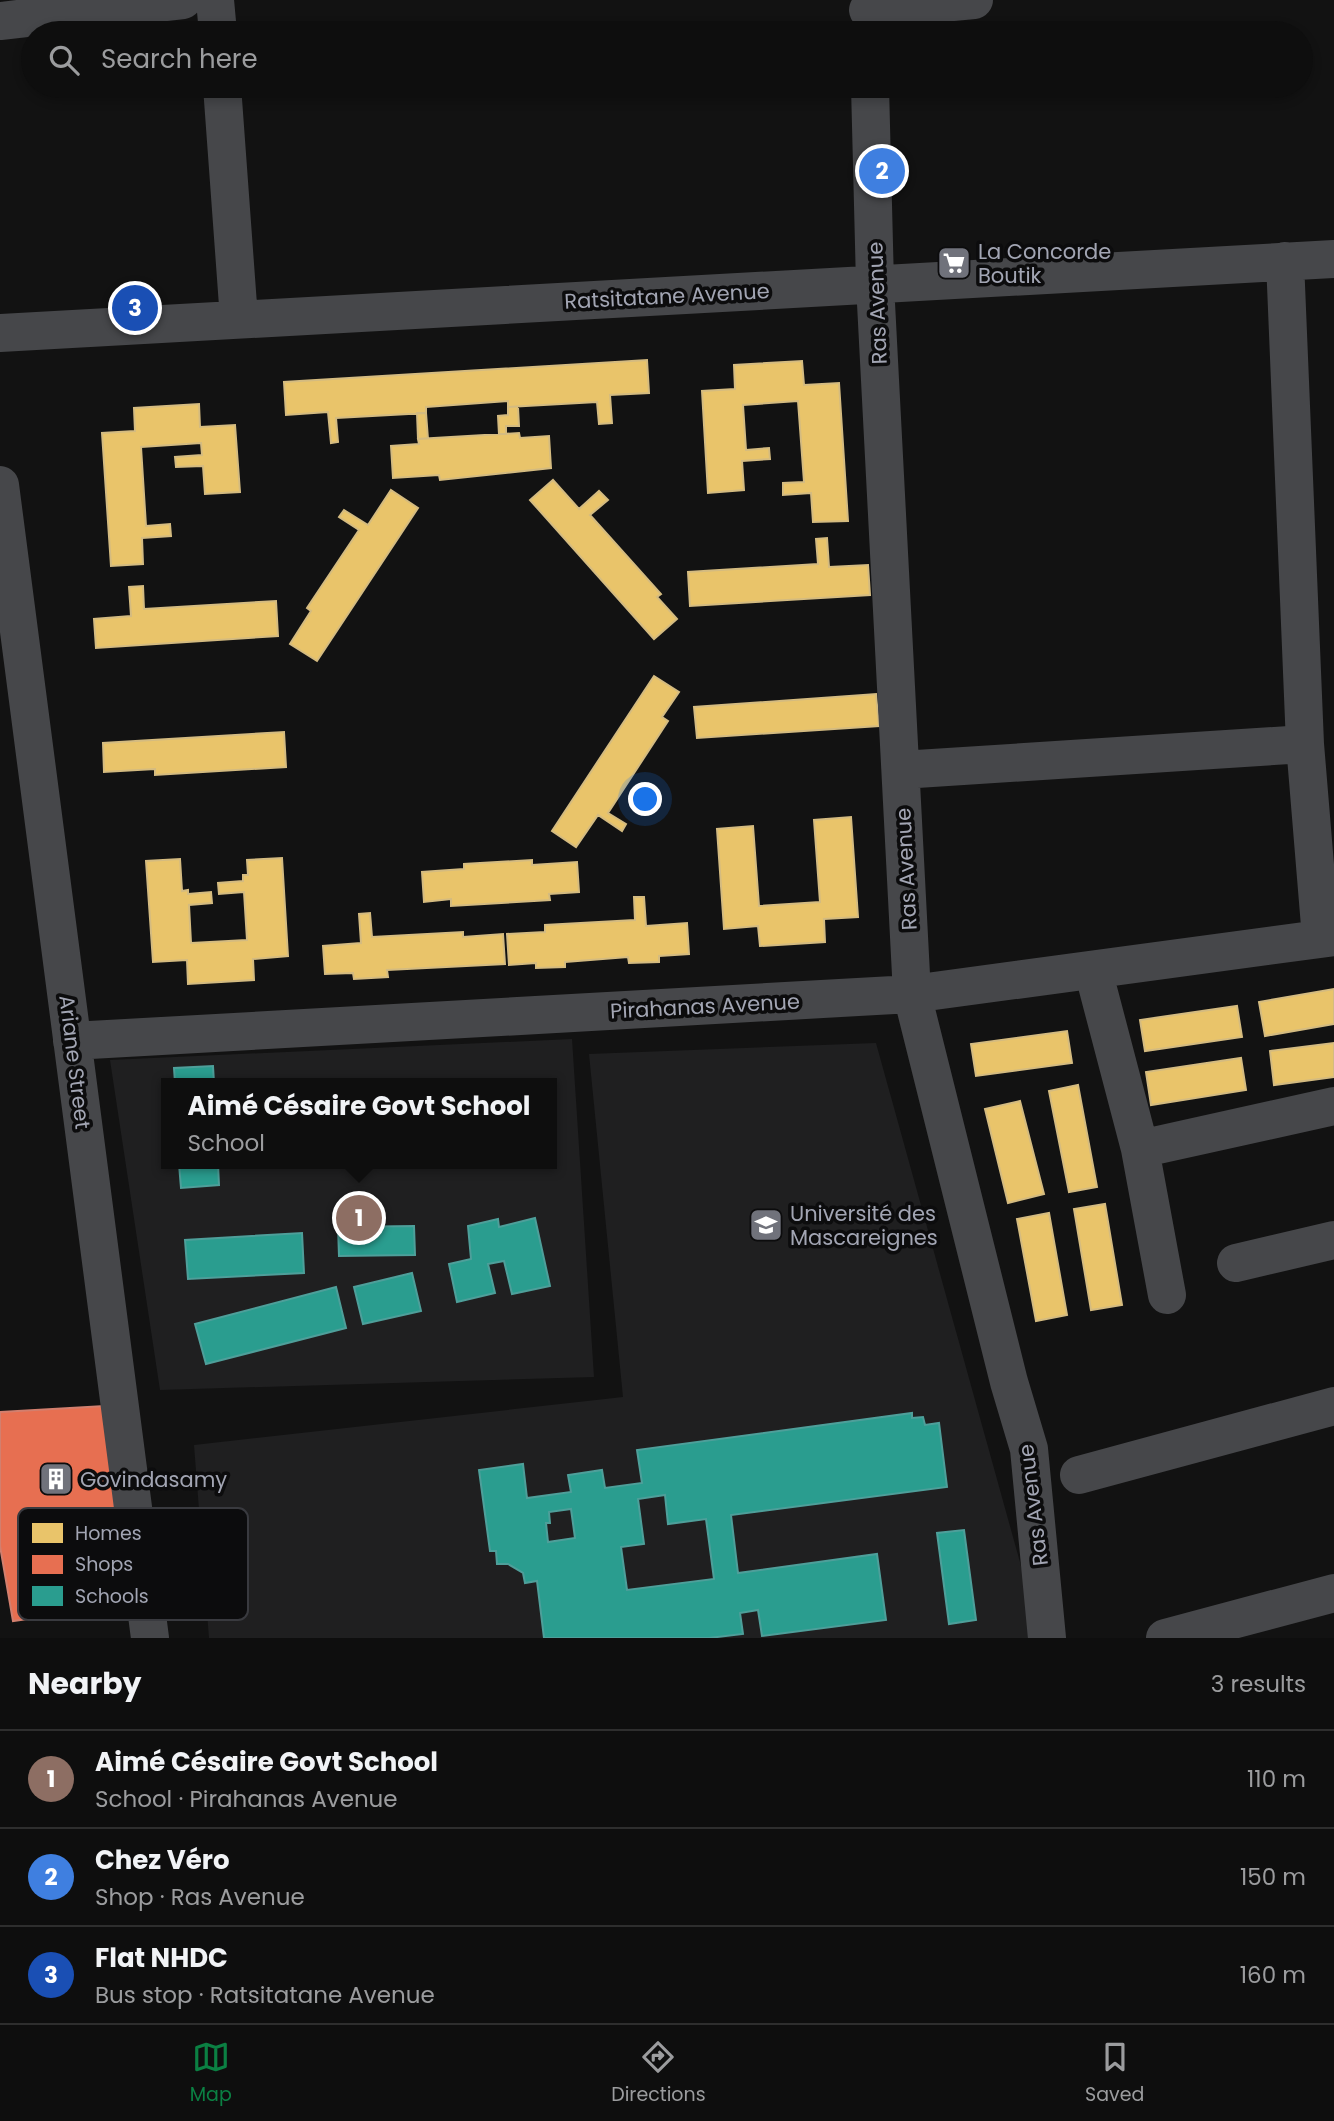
<!DOCTYPE html>
<meta charset="utf-8">
<style>
:root{--surface:#0e0e0e;--page:#171717;--text:#f1f3f6;--muted:#9b9c9e;--line:#2e2e2e;--accent:#0b8043}
body{margin:0;font-family:Poppins,sans-serif;background:var(--page);color:var(--text)}
.you{position:absolute;left:646px;top:800px;width:24px;height:24px;margin:-18px;border:5px solid #fff;border-radius:50%;background:#1a73e8;box-shadow:0 0 0 10px #1a73e833}
.badge{display:grid;place-items:center;width:46px;height:46px;border-radius:50%;background:var(--accent);color:#fff;font-size:23px;font-weight:700}
.pin{position:absolute;translate:-50% -50%;border:4px solid #fff;box-shadow:0 2px 7px #0006}
.popup{position:absolute;left:161px;top:1078px;width:396px;height:91px;box-sizing:border-box;display:grid;place-content:center;border-radius:0px;background:var(--surface);filter:drop-shadow(0 2px 5px #0005);font-size:23px;white-space:nowrap;color:var(--muted)}
.popup b{font-size:26px;color:var(--text)}
.popup::after{content:'';position:absolute;left:50%;top:100%;margin-left:-14px;border:14px solid transparent;border-top-color:var(--surface)}
.list{margin:0;padding:0;list-style:none}
h2{display:flex;justify-content:space-between;align-items:center;height:91px;margin:0;padding:0 28px;font-size:30px}
h2 small{font-size:23px;font-weight:400;color:var(--muted)}
.list li{display:grid;grid-template-columns:46px 1fr auto;gap:21px;align-items:center;box-sizing:border-box;height:98px;padding:0 28px;border-top:2px solid var(--line)}
.list b{display:block;font-size:26px;white-space:nowrap}
.list p{margin:0;font-size:23px;white-space:nowrap;color:var(--muted)}
.list em{font-size:23px;font-style:normal;color:var(--muted)}
.icon{flex:none;width:38px;height:38px;fill:none;stroke:currentColor;stroke-width:2;stroke-linecap:round;stroke-linejoin:round}
.map{position:relative;flex:none;width:1334px;height:1638px;overflow:hidden}
.search{position:absolute;background:var(--surface);box-shadow:0 4px 10px #0003;left:21px;right:21px;top:21px;height:77px;display:flex;align-items:center;gap:18px;box-sizing:border-box;padding:0 24px;border-radius:38px;color:var(--muted);font-size:26px}
.sheet{height:385px;background:var(--surface)}
nav{display:flex;justify-content:space-around;align-items:center;box-sizing:border-box;height:98px;border-top:2px solid var(--line);background:var(--surface);font-size:19px;color:var(--muted)}
nav a{display:grid;justify-items:center;gap:4px}
nav .on{color:var(--accent)}
.map>svg:first-child{display:block}
.built{fill:#1f1f20;fill-rule:evenodd}
.homes{fill:#e9c46a;stroke:#d4bb80;stroke-width:2}
.shops{fill:#e76f51;stroke:#d27f6e;stroke-width:2}
.schools{fill:#2a9d8f;stroke:#4e9f9a;stroke-width:2;fill-rule:evenodd}
.lines{fill:none;stroke-linecap:round;stroke-linejoin:round}
.minor{stroke:#46474a;stroke-width:38}
.labels{text-anchor:middle;dominant-baseline:central;stroke-width:7;stroke-linejoin:round;paint-order:stroke}
.poi-label{font-size:21px;fill:#a2a5b3;stroke:#0c0c0d;text-anchor:start}
.street-label{font-size:21px;fill:#a2a5b3;stroke:#0c0c0d}
.key{fill:#0c0c0d;stroke:#393a3f;stroke-width:2}
.key-label{font-size:19px;fill:#a2a5b3}
</style>
<div class="map">
<svg width="1334" height="1638" viewBox="0 0 1334 1638">
<rect width="100%" height="100%" fill="#121212"/>
<path class="built" d="M572,1039L594,1377L160,1390L110,1060ZM166,1083H552V1164H166Z
M876,1043L1041,1638H209L194,1445L623,1397L589,1054Z"/>
<path class="homes" d="M647,360L649,393L610,395L612,423L599,424L597,402L508,407V401L426,407V413L336,418L338,442L331,443L328,412L286,415L284,382Z
M802,361L804,385L839,383L848,521L813,522L811,493L783,495V483L804,482L798,401L743,405L746,450L769,448L770,459L742,461L744,490L708,493L702,391L735,389L734,365Z
M199,404L200,427L235,425L240,492L205,494L203,466L176,467L175,457L202,455L201,443L141,447L146,526L170,524L171,536L142,538L143,564L111,566L102,433L135,431L134,408Z
M508,407H518L519,426H506V434H499L498,416L508,415Z
M417,413H426L428,439H418Z
M519,433L520,438L549,436L551,468L440,480L439,475L393,478L391,446L419,444L418,439Z
M553,480L579,509L599,491L608,500L590,515L661,594L657,597L677,619L654,639L530,500Z
M391,490L418,508L317,661L290,644L311,611L307,608L359,530L339,517L344,510L368,525Z
M827,538L829,567L868,565L870,595L690,606L688,572L818,564L816,539Z
M143,586L144,609L276,601L278,636L96,648L94,619L131,616L129,587Z
M654,676L679,692L662,717L668,721L608,813L626,824L622,831L598,815L576,847L552,831Z
M876,694L879,726L697,738L694,707Z
M284,732L286,767L155,775V769L104,772L103,743Z
M851,817L858,917L824,919L825,942L760,946L758,926L724,929L717,829L753,826L759,906L820,902L814,820Z
M282,858L288,956L253,959L254,980L188,984L187,960L153,962L146,861L180,859L182,891L188,890V894L211,892L212,903L189,905L191,943L247,940L244,892L219,894L218,883L243,881V875H248L247,860Z
M532,860V865L577,862L579,892L549,894L550,900L451,906V899L424,902L422,872L464,869V864Z
M634,897H644L646,926L687,923L689,954L659,956V962L629,963L628,957L565,962V967L536,968V963L509,965L507,934L545,932V925L635,920Z
M370,913L372,937L463,932V937L503,934L505,964L387,970L388,977L354,979L353,973L325,974L323,946L361,943L359,914Z
M1334,989V1024L1265,1036L1259,1002Z
M1237,1006L1242,1037L1145,1051L1140,1020Z
M1067,1031L1072,1063L976,1076L971,1044Z
M1334,1043V1077L1274,1085L1270,1051Z
M1241,1058L1246,1090L1151,1105L1146,1072Z
M1078,1085L1097,1187L1069,1192L1049,1091Z
M1020,1101L1044,1194L1008,1203L985,1109Z
M1105,1204L1122,1305L1091,1310L1074,1209Z
M1049,1213L1067,1315L1036,1321L1017,1219Z"/>
<path class="shops" d="M104,1406L125,1605L13,1621L0,1546V1412Z"/>
<path class="schools" d="M213,1066L214,1083H175L174,1068Z
M179,1164H218L219,1185L181,1188Z
M535,1218L550,1286L512,1294L504,1261L488,1264L495,1293L457,1302L449,1264L471,1259L468,1226L498,1219L499,1227Z
M414,1226L415,1255L339,1256L338,1227Z
M302,1233L304,1273L188,1279L185,1240Z
M412,1273L421,1311L363,1324L354,1287Z
M336,1287L346,1328L206,1364L195,1324Z
M912,1413V1418L923,1417L925,1425L939,1423L947,1487L731,1515L738,1573L877,1554L886,1620L762,1636L758,1610L740,1613L743,1634L709,1638H544L537,1581L525,1583L523,1573L508,1564H497L496,1551H490L479,1470L523,1464L527,1498L571,1492L568,1475L602,1470L605,1488L642,1483L637,1450ZM665,1495L668,1524L706,1519L714,1579L627,1590L621,1547L644,1544L638,1499ZM571,1509L575,1538L548,1542L546,1523H550L549,1512Z
M964,1530L976,1620L949,1624L937,1533Z"/>
<g class="lines">
<path class="minor" d="M215,0L218,33
M868,10L974,0
M0,21L183,0
M222,86L239,319
M870,86L875,284L912,994L1009,1382L1029,1449L1047,1638
M1285,261L1305,744L1321,938
M0,333L1334,259
M0,485L150,1638
M901,770L1305,744
M1093,970L1140,1149L1167,1295
M72,1041L912,994L1334,937
M1140,1149L1334,1106
M1236,1263L1334,1240
M1079,1475L1334,1406
M1165,1638L1334,1593"/>
</g>
<defs>
<symbol id="supermarket-square" viewBox="-11 -11 22 22"><rect x="-9" y="-9" width="18" height="18" rx="4" fill="#70727b" stroke="#0c0c0d"/><path d="M-6-5.5h2.5l.6 2H6L4.5 2H-2.5L-4.4-4H-6ZM-1.5 3.2a1.3 1.3 0 1 0 .1 0ZM3 3.2a1.3 1.3 0 1 0 .1 0Z" fill="#fff"/></symbol>
<symbol id="university-square" viewBox="-11 -11 22 22"><rect x="-9" y="-9" width="18" height="18" rx="4" fill="#70727b" stroke="#0c0c0d"/><path d="M0-5L7-2L0 1L-7-2ZM-4 1L0 2.5L4 1V4Q0 6-4 4Z" fill="#fff"/></symbol>
<symbol id="building-square" viewBox="-11 -11 22 22"><rect x="-9" y="-9" width="18" height="18" rx="4" fill="#70727b" stroke="#0c0c0d"/><path d="M-4-6H4V6H1V3H-1V6H-4ZM-2.5-4.3h1.7v1.8h-1.7ZM.8-4.3h1.7v1.8H.8ZM-2.5-1h1.7V.8h-1.7ZM.8-1h1.7V.8H.8Z" fill="#fff"/></symbol>
</defs>
<g fill-rule="evenodd">
<use href="#supermarket-square" x="935" y="244" width="38" height="38"/>
<use href="#university-square" x="747" y="1206" width="38" height="38"/>
<use href="#building-square" x="37" y="1460" width="38" height="38"/>
</g>
<g class="labels">
<g class="poi-label">
<text x="978" y="251">La Concorde<tspan x="978" dy="24">Boutik</tspan></text>
<text x="790" y="1213">Université des<tspan x="790" dy="24">Mascareignes</tspan></text>
<text x="80" y="1479">Govindasamy</text>
</g>
<g class="street-label">
<text transform="translate(667 296) rotate(-3)">Ratsitatane Avenue</text>
<text transform="translate(877 303) rotate(-92)">Ras Avenue</text>
<text transform="translate(906 869) rotate(-93)">Ras Avenue</text>
<text transform="translate(705 1006) rotate(-3)">Pirahanas Avenue</text>
<text transform="translate(75 1062) rotate(83)">Ariane Street</text>
<text transform="translate(1033 1505) rotate(-97)">Ras Avenue</text>
</g>
</g>
<rect x="18" y="1508" width="230" height="112" rx="10" class="key"/>
<rect x="32" y="1523" width="31" height="20" fill="#e9c46a"/>
<rect x="32" y="1555" width="31" height="19" fill="#e76f51"/>
<rect x="32" y="1586" width="31" height="20" fill="#2a9d8f"/>
<g class="key-label">
<text x="75" y="1540">Homes</text>
<text x="75" y="1571">Shops</text>
<text x="75" y="1603">Schools</text>
</g>
</svg>
<div class="you"></div>
<div class="pin badge" style="left:359px;top:1218px;background:#8d6e63">1</div>
<div class="popup"><b>Aimé Césaire Govt School</b>School</div>
<div class="pin badge" style="left:882px;top:171px;background:#3f7fe0">2</div>
<div class="pin badge" style="left:135px;top:308px;background:#1a4fb4">3</div>
<div class="search"><svg class="icon" aria-label="search" viewBox="0 0 24 24"><circle cx="10" cy="10" r="6"/><path d="M15 15l6 6"/></svg>Search here</div>
</div>
<section class="sheet">
<h2>Nearby<small>3 results</small></h2>
<ul class="list">
<li><span class="badge" style="background:#8d6e63">1</span><div><b>Aimé Césaire Govt School</b><p>School · Pirahanas Avenue</p></div><em>110 m</em></li>
<li><span class="badge" style="background:#3f7fe0">2</span><div><b>Chez Véro</b><p>Shop · Ras Avenue</p></div><em>150 m</em></li>
<li><span class="badge" style="background:#1a4fb4">3</span><div><b>Flat NHDC</b><p>Bus stop · Ratsitatane Avenue</p></div><em>160 m</em></li>
</ul>
</section>
<nav>
<a class="on"><svg class="icon" aria-label="map" viewBox="0 0 24 24"><path d="M3 6l6-2 6 2 6-2v14l-6 2-6-2-6 2zM9 4v14M15 6v14"/></svg>Map</a>
<a><svg class="icon" aria-label="directions" viewBox="0 0 24 24"><path d="M12 3l9 9-9 9-9-9zM9 14v-3h6M13 9l2 2-2 2"/></svg>Directions</a>
<a><svg class="icon" aria-label="saved" viewBox="0 0 24 24"><path d="M7 4h10v16l-5-4-5 4z"/></svg>Saved</a>
</nav>
